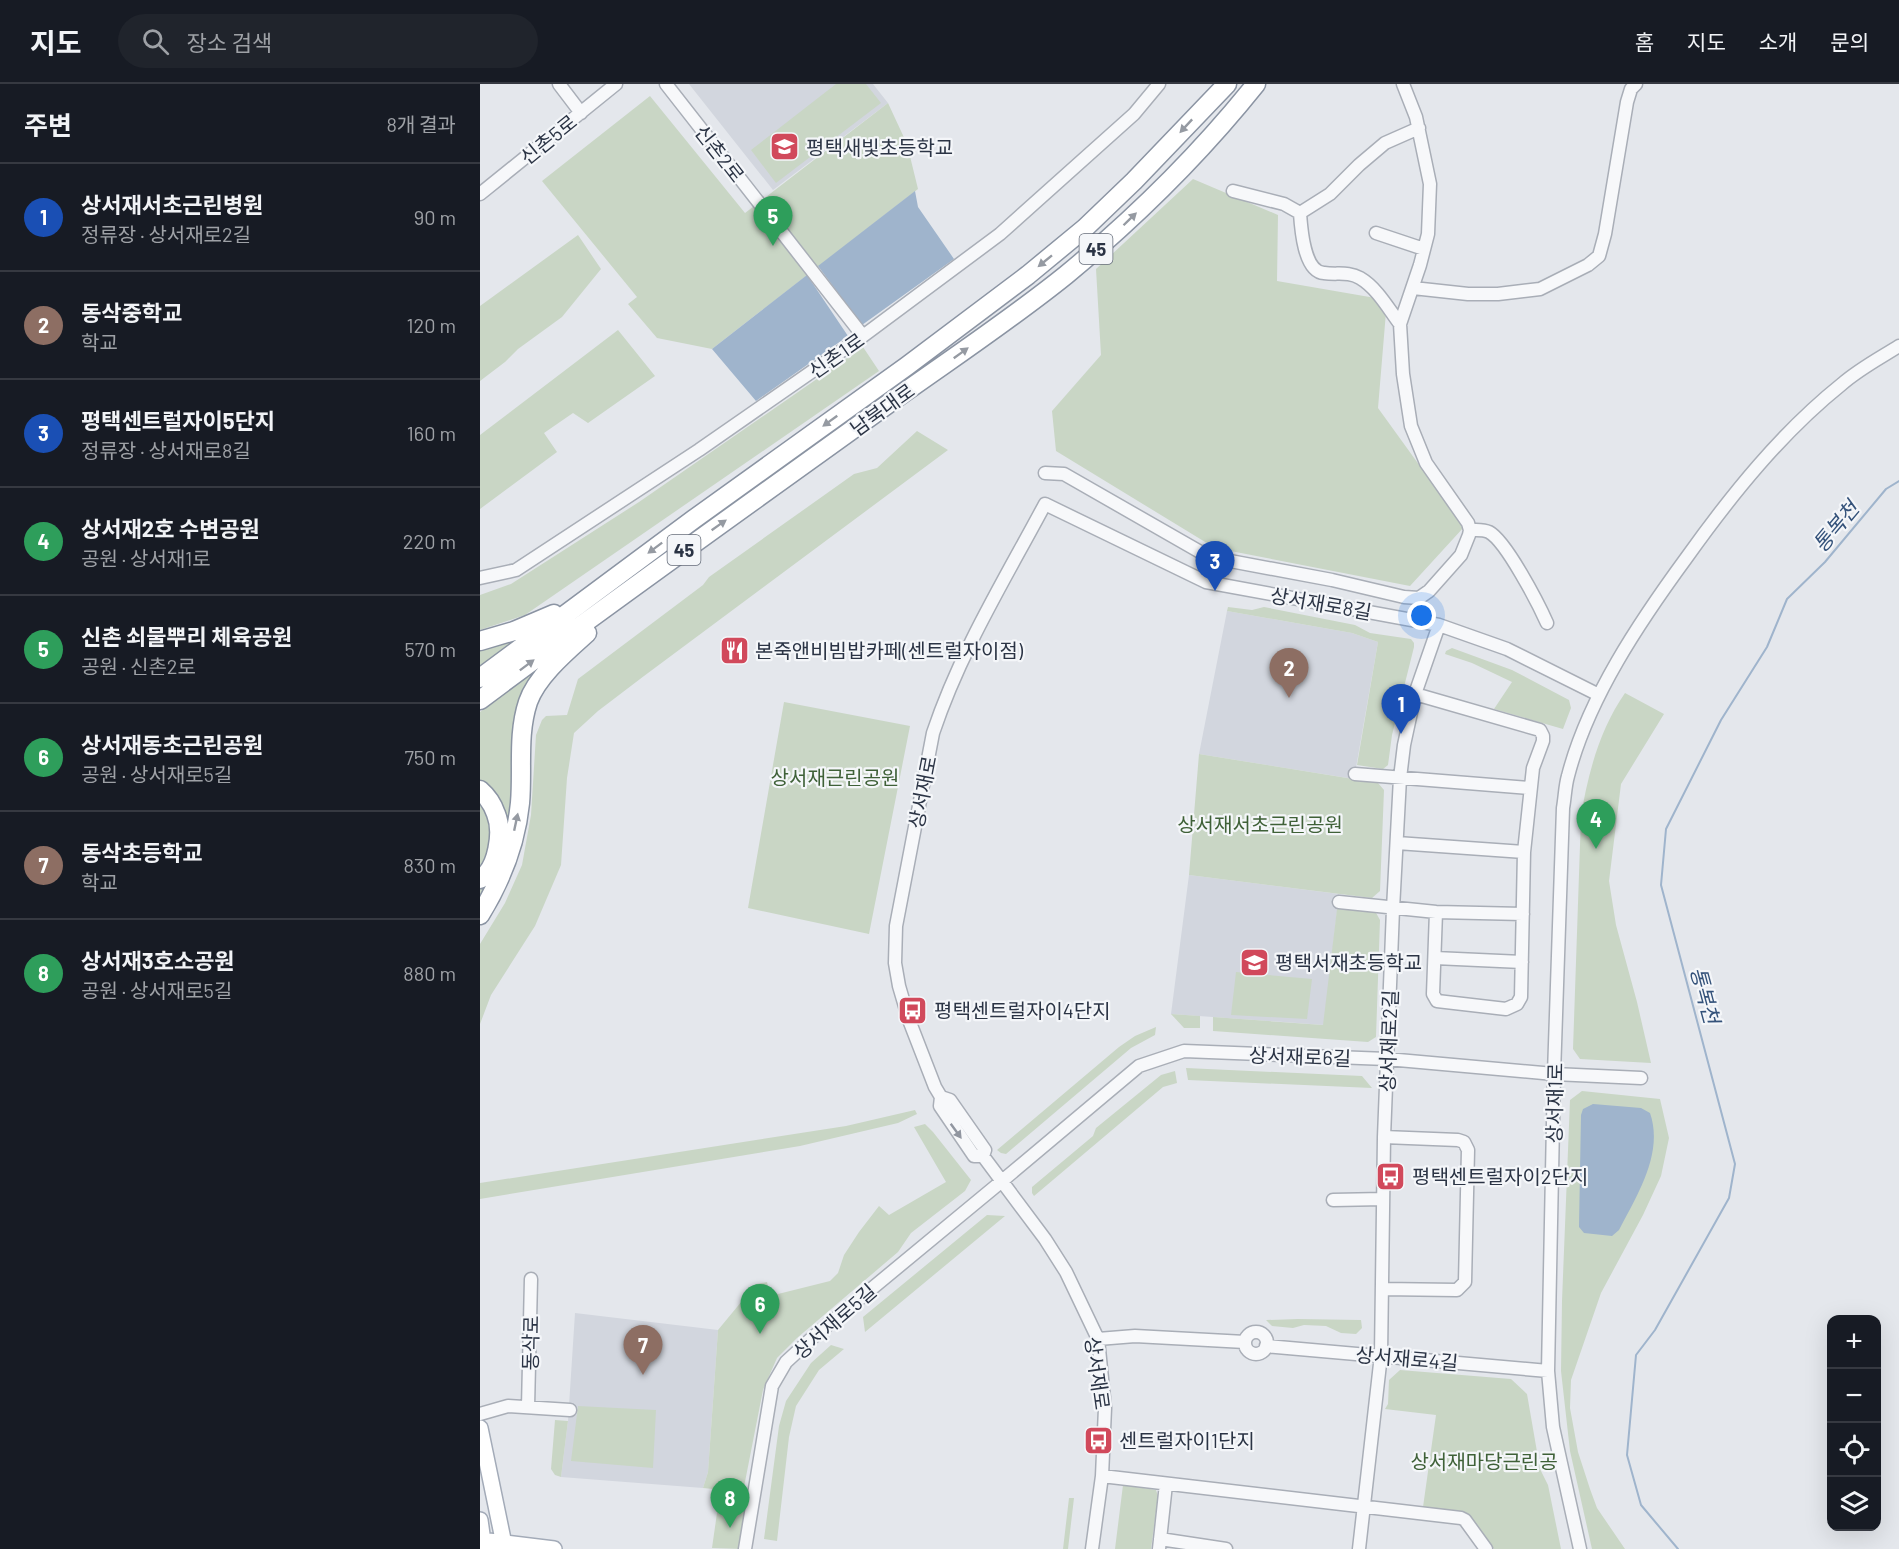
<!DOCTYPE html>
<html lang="ko">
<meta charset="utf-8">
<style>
:root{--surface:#171b24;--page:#20242c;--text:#f1f3f6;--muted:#9ea1a6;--line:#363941;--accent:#1a73e8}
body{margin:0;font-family:Barlow,"Noto Sans KR",sans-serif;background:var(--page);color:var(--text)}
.controls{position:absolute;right:18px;bottom:18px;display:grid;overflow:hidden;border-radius:12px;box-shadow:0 6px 24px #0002}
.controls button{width:54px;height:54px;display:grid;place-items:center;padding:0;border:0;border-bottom:2px solid var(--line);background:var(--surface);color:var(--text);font:30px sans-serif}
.you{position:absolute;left:942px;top:532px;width:21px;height:21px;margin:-15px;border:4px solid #fff;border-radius:50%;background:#1a73e8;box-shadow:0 0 0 9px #1a73e833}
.badge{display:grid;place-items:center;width:39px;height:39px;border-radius:50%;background:var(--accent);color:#fff;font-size:20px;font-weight:700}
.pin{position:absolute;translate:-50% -50px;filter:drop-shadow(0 2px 3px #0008)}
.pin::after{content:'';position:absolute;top:32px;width:21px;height:18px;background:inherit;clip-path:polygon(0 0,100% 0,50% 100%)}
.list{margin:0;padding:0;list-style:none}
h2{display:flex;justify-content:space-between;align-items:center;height:78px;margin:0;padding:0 24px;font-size:26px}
h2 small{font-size:20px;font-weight:400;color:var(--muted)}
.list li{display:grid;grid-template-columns:39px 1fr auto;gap:18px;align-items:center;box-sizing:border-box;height:108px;padding:0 24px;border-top:2px solid var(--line)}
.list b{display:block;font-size:22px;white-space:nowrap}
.list p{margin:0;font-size:20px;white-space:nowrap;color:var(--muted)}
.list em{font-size:20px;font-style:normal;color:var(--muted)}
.icon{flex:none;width:33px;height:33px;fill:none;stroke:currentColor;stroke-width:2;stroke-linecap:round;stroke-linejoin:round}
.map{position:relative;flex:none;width:1419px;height:1465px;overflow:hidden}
header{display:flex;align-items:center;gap:36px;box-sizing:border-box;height:84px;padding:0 30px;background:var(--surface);border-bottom:2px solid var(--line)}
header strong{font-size:28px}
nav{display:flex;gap:33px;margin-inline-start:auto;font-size:21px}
.search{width:420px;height:54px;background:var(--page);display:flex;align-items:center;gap:15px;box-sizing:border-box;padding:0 21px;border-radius:33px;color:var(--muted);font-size:22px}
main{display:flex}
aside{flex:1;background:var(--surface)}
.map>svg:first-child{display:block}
.built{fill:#d2d6de}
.green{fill:#c9d6c5}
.water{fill:#9fb4cc}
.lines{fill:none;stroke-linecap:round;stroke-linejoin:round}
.stream{stroke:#9fb4cc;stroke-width:2}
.minor-casing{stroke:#a9aeb7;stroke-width:15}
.major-casing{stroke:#a3abb8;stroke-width:18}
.highway-casing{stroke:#8b94a3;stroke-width:21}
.minor{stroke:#f7f8fa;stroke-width:12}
.major{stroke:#fff;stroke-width:15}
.highway{stroke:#fff;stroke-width:18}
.oneway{fill:#959aa2}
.oneway2{fill:#9196a0}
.labels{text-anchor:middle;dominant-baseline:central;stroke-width:4.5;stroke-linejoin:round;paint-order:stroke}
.shield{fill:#f4f6f9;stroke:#676e7b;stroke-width:1.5}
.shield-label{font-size:18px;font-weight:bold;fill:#2b3445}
.street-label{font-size:20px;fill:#2b3445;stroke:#f4f6f9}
.poi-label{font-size:20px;fill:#2b3445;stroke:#f4f6f9;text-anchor:start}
.park-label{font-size:20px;fill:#3f6138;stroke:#f4f6f9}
.water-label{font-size:21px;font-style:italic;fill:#34527a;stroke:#f4f6f9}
</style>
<header>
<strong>지도</strong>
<div class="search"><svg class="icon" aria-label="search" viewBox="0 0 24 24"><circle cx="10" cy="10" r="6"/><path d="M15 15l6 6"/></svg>장소 검색</div>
<nav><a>홈</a><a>지도</a><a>소개</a><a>문의</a></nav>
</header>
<main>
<aside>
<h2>주변<small>8개 결과</small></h2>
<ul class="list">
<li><span class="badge" style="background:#1a4fb4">1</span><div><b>상서재서초근린병원</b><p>정류장 · 상서재로2길</p></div><em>90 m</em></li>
<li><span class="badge" style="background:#8d6e63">2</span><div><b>동삭중학교</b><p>학교</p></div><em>120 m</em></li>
<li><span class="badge" style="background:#1a4fb4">3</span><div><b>평택센트럴자이5단지</b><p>정류장 · 상서재로8길</p></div><em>160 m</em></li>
<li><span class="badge" style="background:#2e9e5b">4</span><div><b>상서재2호 수변공원</b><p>공원 · 상서재1로</p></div><em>220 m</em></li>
<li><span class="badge" style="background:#2e9e5b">5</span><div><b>신촌 쇠물뿌리 체육공원</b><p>공원 · 신촌2로</p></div><em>570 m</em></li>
<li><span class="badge" style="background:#2e9e5b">6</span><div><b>상서재동초근린공원</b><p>공원 · 상서재로5길</p></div><em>750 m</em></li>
<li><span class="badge" style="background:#8d6e63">7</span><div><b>동삭초등학교</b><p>학교</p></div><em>830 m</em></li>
<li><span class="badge" style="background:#2e9e5b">8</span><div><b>상서재3호소공원</b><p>공원 · 상서재로5길</p></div><em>880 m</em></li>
</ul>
</aside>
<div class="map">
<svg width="1419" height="1465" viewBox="0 0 1419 1465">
<rect width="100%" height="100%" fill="#e4e7ec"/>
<path class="built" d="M209,0H393L408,19L293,106Z
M747,527L872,549L898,558L874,695L719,670Z
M709,791L859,810L844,941L691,930Z
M95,1229L238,1246L228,1388L223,1404L81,1393L88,1337Z"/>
<path class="green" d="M356,0H386L401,19L296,99L271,66Z
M170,12L265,129L408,19L427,60L438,105L232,265L177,254L148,220L157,213L62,97Z
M713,95L798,131L797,197L907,216L898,324L984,443L930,502L735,464L576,367L572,327L621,271L616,185Z
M98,151L121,185L82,233L38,265L25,278L0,297V222Z
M138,246L175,292L108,339L93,329L64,349L77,368L0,425V351Z
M383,263L399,287L45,531L0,546V511L31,500L159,418Z
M437,347L468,366L164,592L118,627L94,649L87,694L81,781L55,842L11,911L0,940V860L25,819L42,781L51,731L56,651L62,636L66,632L87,631L98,595L223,501L229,493L374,390L397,384Z
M748,523L772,526L784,523L875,541L890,549L931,555L934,559V563L912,651L908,681L903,685L877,681L898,558L872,549L747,527Z
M40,553L0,582V559Z
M972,564L1032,586L1089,616L1091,624L1083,645L1014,625L1032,598L992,579L965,570L966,567Z
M70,576L36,685L24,769L0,816V801L23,762L0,700V628Z
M1145,609L1184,630L1141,700L1129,797L1136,841L1157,918L1171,979L1100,975L1093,965L1101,732C1108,689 1120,645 1145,609Z
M304,618L430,642L389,850L268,824Z
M719,670L898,699L904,706L900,807L892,814L709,791Z
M0,713L11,729L15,760L0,788Z
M857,825L895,827L900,836L896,953L888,958L733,947V933L843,941Z
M756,888L832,895L827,935L751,931Z
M691,930L720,932V944H704Z
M676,943L675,951L651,964L526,1070L521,1069L517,1066L639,963L655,952Z
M706,984L882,992L892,1004L708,996Z
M695,987L697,999L683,1003L554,1112L552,1109V1103L613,1052L616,1044L681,991Z
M1102,1007L1180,1015L1189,1054L1181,1092L1163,1131L1121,1209L1091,1296L1090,1324L1098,1368L1110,1405L1117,1424L1145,1465H1112L1090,1367L1081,1287L1082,1217L1090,1016Z
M435,1026L437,1030L418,1039L320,1062L0,1115V1099L366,1042Z
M445,1040L453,1048L491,1096L485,1107L431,1149L418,1168L317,1254L297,1274L283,1306L263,1408L223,1404L228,1388L238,1246L276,1200L287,1198L289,1207L298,1210L350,1197L358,1189L364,1171L379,1148L399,1122L409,1131L466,1098L434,1043Z
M507,1131L525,1132L385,1248L383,1233Z
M818,1235L881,1236L882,1244L876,1250L861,1249L846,1242L824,1241L813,1244L792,1242L786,1236Z
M351,1261L364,1265L339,1286L316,1322L309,1353L297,1457L284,1455L299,1342L306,1317L331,1279Z
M920,1286L1031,1295L1047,1310L1060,1385L1068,1401L1081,1465H1014L987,1429L943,1423L956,1331L905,1325L908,1320L909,1296Z
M98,1322L176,1326L173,1384L91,1377Z
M75,1336L88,1337L81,1393L75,1391L71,1385Z
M643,1401L676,1406L678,1412L671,1465H635Z
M589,1414H594L588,1465H583Z
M238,1422L268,1425L263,1465L232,1464Z"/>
<path class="water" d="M435,107L438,123L474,175L382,241L338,182Z
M327,191L368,252L276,317L232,265Z
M1113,1020L1161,1024L1170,1029C1184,1069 1157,1111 1139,1146L1132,1152L1104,1149L1099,1143L1101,1031L1103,1025Z"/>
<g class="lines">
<path class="stream" d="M1198,1465L1161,1421L1147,1371L1156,1271L1175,1246L1249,1114L1255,1080L1181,801L1186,745L1241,636L1287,563L1307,515L1345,478L1406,405L1419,397"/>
<defs>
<path id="minor" d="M79,0L101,29
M186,0L383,252
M753,107L804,120L820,129C821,144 824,188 844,189C857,191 868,187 880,194C897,204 908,224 920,240
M0,110L136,0
M820,129L850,110L879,81L905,59L939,44
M896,149L944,165
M933,204L988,210H1018L1060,205L1108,181L1119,172L1125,150L1147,18L1151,5L1156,0
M565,389L584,390L729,473L852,496L924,513L939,514L949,507L981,471L989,451L990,446L988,439L946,379L931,342L923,290L920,240L940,181L948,150L950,100L936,33L923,0
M990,446C996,446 1003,445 1009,448C1026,457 1058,519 1067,539
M0,494L36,486L219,366L383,252L520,150L654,30L679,0
M935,610L1060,646L1063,652V657L1053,684L1044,768L1041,913L1037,920L1026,925L957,917L953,910L956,828
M875,690L1050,704
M917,759L1044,768
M859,818L956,828L1043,830
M955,874L1042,878
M461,1013L470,1016L505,1066L503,1072L565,1155L586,1188L618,1255L625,1324L622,1392L612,1465
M503,1072H494L460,1022L461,1013L455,1003L429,936L419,902L415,879L416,842L453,649C480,568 525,495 565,420L726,498L959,541L1027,565L1119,611
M853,1116L903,1115
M902,1205L977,1206L985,1198L988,1066L984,1058L978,1056L904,1053
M765 1259a11 11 0 1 1 22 0a11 11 0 1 1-22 0Z
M618,1255L655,1252L765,1258
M786,1262L1068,1287
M48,1323L51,1195
M0,1330L28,1322L90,1326
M622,1392L981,1434L985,1436L1006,1465
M680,1455L746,1465
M265,1465L292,1302L306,1278L332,1254L522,1097L659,982L704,967L907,975L1074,990L1161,994
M679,1465L686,1400
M879,1465L901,1271L904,1053L913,825L920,694L924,661L935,610L959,541
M1100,1465L1073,1343L1068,1287L1074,990L1083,724C1085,713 1085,702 1088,692C1108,614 1160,537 1207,473C1252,410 1302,348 1362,300C1379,285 1400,274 1419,262"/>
<path id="major" d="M0,1344L25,1465
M0,1436L4,1465
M0,1456L74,1465"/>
<path id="highway" d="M0,557L34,547L74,530
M0,594L214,435L427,282L548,191L605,144L654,97L747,0
M0,616C135,515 272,418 408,320C468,277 529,237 586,191C655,134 720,70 776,0
M0,706C7,712 13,721 16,730C23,747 18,785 0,795
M0,831C21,797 36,759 40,719C43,686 37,651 48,618C57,592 87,567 107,549"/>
</defs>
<use href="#minor" class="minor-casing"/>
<use href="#major" class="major-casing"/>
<use href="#highway" class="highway-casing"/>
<use href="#minor" class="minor"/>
<use href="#major" class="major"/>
<use href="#highway" class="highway"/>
</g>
<defs><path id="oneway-solid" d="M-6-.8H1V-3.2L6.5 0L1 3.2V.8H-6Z" transform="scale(1.5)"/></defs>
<g class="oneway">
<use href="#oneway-solid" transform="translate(706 42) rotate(133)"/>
<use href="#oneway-solid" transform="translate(650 135) rotate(-44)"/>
<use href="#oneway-solid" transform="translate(565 177) rotate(141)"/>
<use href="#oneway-solid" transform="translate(481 269) rotate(-36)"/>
<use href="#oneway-solid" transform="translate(350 337) rotate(144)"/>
<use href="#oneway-solid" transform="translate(239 441) rotate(-35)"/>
<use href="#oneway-solid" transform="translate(175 464) rotate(143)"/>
<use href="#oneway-solid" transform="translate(47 581) rotate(-37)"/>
<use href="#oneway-solid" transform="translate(36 738) rotate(-78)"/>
</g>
<use class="oneway2" href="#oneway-solid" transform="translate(476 1047) rotate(54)"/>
<defs>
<symbol id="school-square" viewBox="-11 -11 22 22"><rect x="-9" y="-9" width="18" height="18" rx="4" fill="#d1495b" stroke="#f4f6f9"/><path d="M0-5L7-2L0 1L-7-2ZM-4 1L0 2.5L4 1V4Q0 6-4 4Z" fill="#fff"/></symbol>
<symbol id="restaurant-square" viewBox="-11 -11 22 22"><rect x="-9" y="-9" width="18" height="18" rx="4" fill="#d1495b" stroke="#f4f6f9"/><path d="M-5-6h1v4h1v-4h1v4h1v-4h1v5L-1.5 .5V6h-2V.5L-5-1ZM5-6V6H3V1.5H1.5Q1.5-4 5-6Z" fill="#fff"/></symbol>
<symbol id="bus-square" viewBox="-11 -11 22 22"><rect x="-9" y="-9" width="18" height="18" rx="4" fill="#d1495b" stroke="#f4f6f9"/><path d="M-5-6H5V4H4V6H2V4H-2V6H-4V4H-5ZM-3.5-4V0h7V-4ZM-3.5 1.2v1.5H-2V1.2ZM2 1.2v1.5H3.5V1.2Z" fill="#fff"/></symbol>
</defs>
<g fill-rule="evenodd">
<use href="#school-square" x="288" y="46" width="33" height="33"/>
<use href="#restaurant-square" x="238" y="550" width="33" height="33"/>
<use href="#school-square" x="758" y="862" width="33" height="33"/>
<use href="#bus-square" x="416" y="910" width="33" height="33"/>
<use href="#bus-square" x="894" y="1076" width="33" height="33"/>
<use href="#bus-square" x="602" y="1340" width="33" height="33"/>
</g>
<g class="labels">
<g class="shield">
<rect x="599.5" y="150" width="33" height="30" rx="4.5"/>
<rect x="187.5" y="451" width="33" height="30" rx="4.5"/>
</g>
<g class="shield-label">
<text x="616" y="165">45</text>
<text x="204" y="466">45</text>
</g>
<g class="street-label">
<text transform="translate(68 55) rotate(-39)">신촌5로</text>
<text transform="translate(240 69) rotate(52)">신촌2로</text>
<text transform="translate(356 271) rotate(-35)">신촌1로</text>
<text transform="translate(402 325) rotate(-36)">남북대로</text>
<text transform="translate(841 519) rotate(10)">상서재로8길</text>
<text transform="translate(442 708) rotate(-79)">상서재로</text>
<text transform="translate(908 957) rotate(-88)">상서재로2길</text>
<text transform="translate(820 972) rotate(2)">상서재로6길</text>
<text transform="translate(1074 1019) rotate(-89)">상서재1로</text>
<text transform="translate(354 1237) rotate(-41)">상서재로5길</text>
<text transform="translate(50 1259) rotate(-89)">동삭로</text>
<text transform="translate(927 1274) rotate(5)">상서재로4길</text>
<text transform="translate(618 1289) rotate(82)">상서재로</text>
</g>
<g class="poi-label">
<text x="326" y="63">평택새빛초등학교</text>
<text x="275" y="566">본죽앤비빔밥카페(센트럴자이점)</text>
<text x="795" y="878">평택서재초등학교</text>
<text x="454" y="926">평택센트럴자이4단지</text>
<text x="932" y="1092">평택센트럴자이2단지</text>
<text x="639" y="1356">센트럴자이1단지</text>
</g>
<g class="park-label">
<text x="355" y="693">상서재근린공원</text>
<text x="780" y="740">상서재서초근린공원</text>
<text x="1004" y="1377">상서재마당근린공</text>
</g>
<g class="water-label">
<text transform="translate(1355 442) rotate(-50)">통복천</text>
<text transform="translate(1226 911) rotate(75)">통복천</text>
</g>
</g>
</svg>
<div class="controls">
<button>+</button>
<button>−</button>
<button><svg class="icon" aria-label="locate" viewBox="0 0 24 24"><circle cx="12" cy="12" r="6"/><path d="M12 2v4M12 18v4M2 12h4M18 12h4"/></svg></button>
<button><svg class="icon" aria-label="layers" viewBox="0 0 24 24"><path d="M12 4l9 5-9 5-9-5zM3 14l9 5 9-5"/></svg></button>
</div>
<div class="you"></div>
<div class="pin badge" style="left:921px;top:650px;background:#1a4fb4">1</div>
<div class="pin badge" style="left:809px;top:614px;background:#8d6e63">2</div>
<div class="pin badge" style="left:735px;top:507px;background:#1a4fb4">3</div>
<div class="pin badge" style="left:1116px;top:765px;background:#2e9e5b">4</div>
<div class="pin badge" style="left:293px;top:162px;background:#2e9e5b">5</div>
<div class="pin badge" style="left:280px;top:1250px;background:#2e9e5b">6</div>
<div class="pin badge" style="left:163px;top:1291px;background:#8d6e63">7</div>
<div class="pin badge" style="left:250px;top:1444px;background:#2e9e5b">8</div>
</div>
</main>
